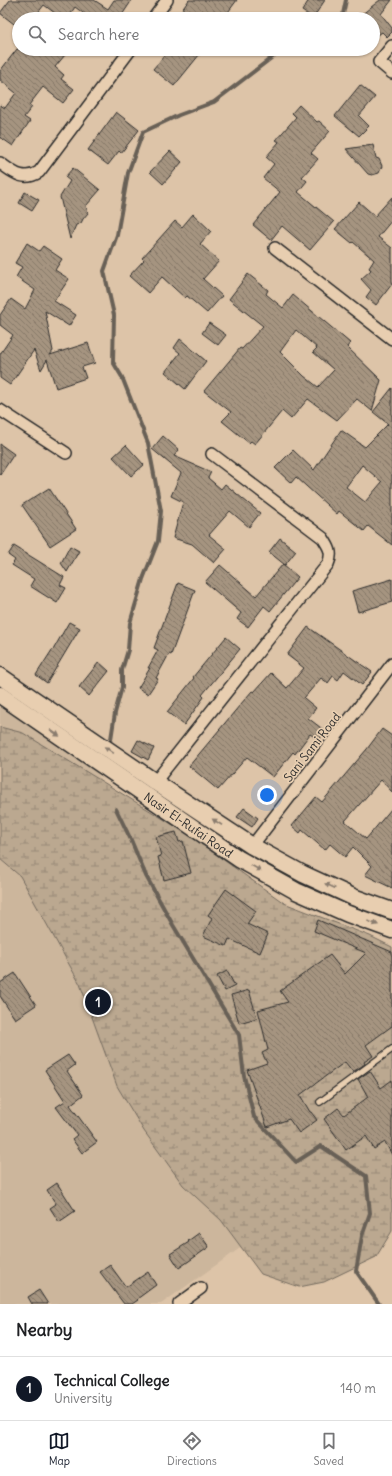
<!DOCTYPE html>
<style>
:root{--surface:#fff;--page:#f6f6f6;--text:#202124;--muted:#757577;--line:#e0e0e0;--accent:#111827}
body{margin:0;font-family:Delius,sans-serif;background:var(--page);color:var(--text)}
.you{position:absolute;left:267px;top:795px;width:14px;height:14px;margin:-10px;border:3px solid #fff;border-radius:50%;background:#1a73e8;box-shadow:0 0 0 6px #1a73e833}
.badge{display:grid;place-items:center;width:26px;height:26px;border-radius:50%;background:var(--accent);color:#fff;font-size:13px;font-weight:700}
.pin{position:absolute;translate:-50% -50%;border:2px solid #fff;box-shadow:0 1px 4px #0006}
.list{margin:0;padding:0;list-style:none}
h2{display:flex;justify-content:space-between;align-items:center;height:52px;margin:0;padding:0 16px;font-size:17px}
h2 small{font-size:13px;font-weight:400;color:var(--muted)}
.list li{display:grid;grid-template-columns:26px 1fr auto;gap:12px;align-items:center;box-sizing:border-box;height:64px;padding:0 16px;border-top:1px solid var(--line)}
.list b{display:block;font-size:15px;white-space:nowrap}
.list p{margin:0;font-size:13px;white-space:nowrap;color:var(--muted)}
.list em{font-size:13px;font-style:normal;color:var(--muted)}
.icon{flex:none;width:22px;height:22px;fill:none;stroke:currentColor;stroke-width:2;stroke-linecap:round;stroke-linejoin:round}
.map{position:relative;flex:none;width:392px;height:1304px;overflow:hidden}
.search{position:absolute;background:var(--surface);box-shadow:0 1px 3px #0004;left:12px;right:12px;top:12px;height:44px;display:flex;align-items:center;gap:10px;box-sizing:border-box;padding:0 14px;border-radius:22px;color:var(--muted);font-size:15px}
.sheet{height:116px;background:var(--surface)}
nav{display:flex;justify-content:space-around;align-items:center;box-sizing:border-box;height:56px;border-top:1px solid var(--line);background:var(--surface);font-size:11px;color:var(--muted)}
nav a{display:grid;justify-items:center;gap:2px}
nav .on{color:var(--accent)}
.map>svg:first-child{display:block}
.built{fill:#ccb69c}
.wetland{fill:url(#wetland-marsh);stroke:#736a5e}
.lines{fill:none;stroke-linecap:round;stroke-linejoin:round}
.stream{stroke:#686056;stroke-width:4}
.building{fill:url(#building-back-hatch);stroke:#2b2b2b;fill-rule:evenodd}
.lane-casing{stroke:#2b2b2b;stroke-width:8}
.street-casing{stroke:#2b2b2b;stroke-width:14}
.secondary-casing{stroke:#2b2b2b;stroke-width:19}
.lane{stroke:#e8ceb0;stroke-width:5.5}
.street{stroke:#e8ceb0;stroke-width:11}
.secondary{stroke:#e8ceb0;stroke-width:16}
.oneway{fill:#8a7c6e}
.labels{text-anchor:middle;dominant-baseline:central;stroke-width:3.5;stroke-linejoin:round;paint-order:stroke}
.street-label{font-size:12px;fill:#2b2b2b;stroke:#e8ceb0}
</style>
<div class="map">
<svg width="392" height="1304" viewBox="0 0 392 1304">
<defs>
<pattern id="wetland-marsh" width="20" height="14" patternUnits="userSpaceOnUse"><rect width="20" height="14" fill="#bba890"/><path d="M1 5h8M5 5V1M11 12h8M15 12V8" fill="none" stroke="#988976"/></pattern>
<pattern id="building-back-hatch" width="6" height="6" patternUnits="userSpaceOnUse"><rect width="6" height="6" fill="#a59480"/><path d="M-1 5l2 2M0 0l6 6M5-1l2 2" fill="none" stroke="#877969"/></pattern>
</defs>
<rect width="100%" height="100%" fill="#ddc4a8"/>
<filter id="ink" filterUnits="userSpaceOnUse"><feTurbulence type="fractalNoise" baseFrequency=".025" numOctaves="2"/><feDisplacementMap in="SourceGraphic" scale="8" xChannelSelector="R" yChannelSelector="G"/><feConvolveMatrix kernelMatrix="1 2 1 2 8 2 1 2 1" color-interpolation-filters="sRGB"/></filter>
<g filter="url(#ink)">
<path class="built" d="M0,705L97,772L126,840L312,1197L161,1304H0Z"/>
<path class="wetland" d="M0,727L23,733L183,831L284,903L370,936L392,947V1231L376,1257L324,1282L299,1287L261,1274L221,1220L183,1185L144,1131L117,1086L80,984L20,876L0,859Z"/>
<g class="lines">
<path class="stream" d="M342,19L346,0
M111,739L115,713L122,687V670L128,650L130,623L143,579L158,541L161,511L148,443L122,377L113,362L114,315L104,271L117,235L128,173L143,132L179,115L214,102L283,49
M116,809L131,840L146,876L173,925L239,1035L244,1076L254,1117L296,1162L321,1146L366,1176L370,1213L362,1236L356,1271L379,1304"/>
</g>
<path class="building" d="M10,0H94L108,9L114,0H132L120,18L121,19H91L75,7L67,19H63L44,5L33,19H19V28L0,13Z
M189,0H237L223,19H186L179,14Z
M309,0H325L313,18L302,11Z
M380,0H392L381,14L392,28V32L387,37L382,32L373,39V19H356Z
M17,49H70L55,67L64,75L61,79L74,89L63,103L43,87L29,105L32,107L24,117L30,121L13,146L0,137V105L5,108L16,93L0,80V71Z
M170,49H204L174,86L153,69Z
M360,85L375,97L359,116L369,126L359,136L335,116Z
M299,105L317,122L319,121L330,131L311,153L318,159L302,177L307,181L298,192L334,222L310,250L282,226L271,240L253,225L280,192L263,178L274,164L266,157L279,142L276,140L296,117L292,113Z
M116,112L139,130L121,153L119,151L108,165L88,150Z
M373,145L376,158L379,159L382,166L379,173L372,175L368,174L346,149Z
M170,151L182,162L163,184L150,172Z
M73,168L100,190L86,206L88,213L83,219L81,223L76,225L70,239L60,197L70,181L65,177Z
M25,192L39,200L32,211L19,203Z
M392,197V220L378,237L392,248V284L376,305L366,297L371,290L361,279L371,270L369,268L374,260L353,242L352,243L335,229L359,202L375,216Z
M193,214L211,231L200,244L219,261L203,279L222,296L207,313L187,296L185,298L162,277L148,293L129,276L144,260L142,258L175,221L182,227Z
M27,243L39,251L43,246L62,259L55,270L69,279L54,301L76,315L69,326L45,311L53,351L50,355L88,343L95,363L82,367L86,378L56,388L47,360L41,370L34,350L10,385L0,378V354L13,335L0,325V315L11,299L25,309L35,290L16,277L22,267L15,263Z
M248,274L268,290L266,294L283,308L293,295L350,343L347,347L381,380L372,411L357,399L337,420L308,399L291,419L282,411L255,444L251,441L249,443L222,421L231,412L204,391L240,348L242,349L263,326L229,299ZM296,330L317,348L313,352L334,370L318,387L304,376L280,352Z
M209,323L226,335L218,345L202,333Z
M180,339L206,361L185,389L165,372L180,353L174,348Z
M392,388V545L368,526L364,531L339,511L337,514L296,477L291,483L275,468L293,450L314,470L341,430L365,447L388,424L373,412ZM362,465L382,482L365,502L346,487Z
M163,436L179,450L174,456L211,472L208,478L221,489L225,484L260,513L249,527L230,511L209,535L226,549L214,563L192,544L173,538L183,502L171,496L181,473L152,449Z
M0,444L14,454L0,475Z
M126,445L144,465L131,476L113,457Z
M49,488L76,529L50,546L22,505Z
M280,538L296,551L285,565L269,552Z
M14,546L64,577L60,585L66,588L57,603L30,586L34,579L12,565L15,560L8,555Z
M70,546L79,551L67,572L61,563Z
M283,564L298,577L270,611L264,606L248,627L237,619L241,613L205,582L220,565L256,596Z
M392,579V602L358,612L352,591Z
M178,583L195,590L171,655L169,654L156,678L158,679L148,694L138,688L150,668H148L158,650L154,648Z
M69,622L80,628L47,683L36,675L52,650H53Z
M308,627L372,672L362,685L344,671L338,680L333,676L328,683L321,678L304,698L316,708L308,718L325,731L319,740L310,734L295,754L293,752L273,777L247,757L218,790L189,766L240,705L252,691L254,692L271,673L287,688L304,668L287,655Z
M226,637L240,649L202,695L204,697L184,725L167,712L194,678L193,677Z
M99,662L109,671L89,696L79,687Z
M382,729L392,736V792L381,780L345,821L366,839L392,808V888L365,875L372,866L353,847L345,857L330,844L325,850L302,830L300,833L292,826L316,797L322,802L367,749Z
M138,740L154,748L148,760L132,751Z
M244,808L258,818L252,827L237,817Z
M176,832L179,842L183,841L191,873L164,880L158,857L161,856L156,837Z
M226,889L256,911L247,924L268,934L260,953L229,939L226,946L203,936L212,918L208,915Z
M318,920L392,952V1026L366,1045L373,1056L364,1062L365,1064L353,1072L345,1062L300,1095L310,1112H311L317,1120L299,1133L289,1119L267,1127L247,1070L267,1063L262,1053L268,1050L258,1010L288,1002L280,991L330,955L345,974L366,953L314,931Z
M227,971L235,986L225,991L217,976Z
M15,973L36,1005L15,1019L0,996V983Z
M249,990L257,1018L239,1023L231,995Z
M68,1055L75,1065L67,1071L83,1095L70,1105L97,1142L82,1153L72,1139L77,1135L56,1107L65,1101L45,1070Z
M370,1071L381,1088L392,1080V1155L385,1142L374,1149L366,1136L346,1150L324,1119L338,1108L344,1115L368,1097L358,1079Z
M57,1183L75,1211L59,1222L50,1208L56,1204L47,1190Z
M199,1233L209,1247L179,1268L170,1254L189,1242L188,1241Z
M110,1265L126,1287L148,1272L156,1285L137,1299L138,1300L132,1304H124L100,1272Z
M39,1290L48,1304H32L28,1297Z"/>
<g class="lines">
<defs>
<path id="lane" d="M320,1102L392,1049"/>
<path id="street" d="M153,19L167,0
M392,46L379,62L392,73
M0,163C13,172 23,182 39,172L131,49
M275,248L392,339
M0,410L66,453
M155,782L328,564C333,553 329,547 323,538L212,454
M252,846L392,664
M179,1304L201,1288"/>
<g id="secondary">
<path d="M0,676L155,782L252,846L303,874L353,897L392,911"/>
<path id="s1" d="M0,695L239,859L296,891L348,914L392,930"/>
</g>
</defs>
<use href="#lane" class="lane-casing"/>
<use href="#street" class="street-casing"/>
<use href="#secondary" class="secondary-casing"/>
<use href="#lane" class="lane"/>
<use href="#street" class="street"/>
<use href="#secondary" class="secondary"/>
</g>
<defs><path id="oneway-solid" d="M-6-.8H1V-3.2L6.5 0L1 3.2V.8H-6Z"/></defs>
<g class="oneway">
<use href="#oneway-solid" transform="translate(55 733) rotate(35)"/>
<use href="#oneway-solid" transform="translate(109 750) rotate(-145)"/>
<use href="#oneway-solid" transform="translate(217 822) rotate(-147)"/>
<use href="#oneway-solid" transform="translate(256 868) rotate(30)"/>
<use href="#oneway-solid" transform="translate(330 886) rotate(-155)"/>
<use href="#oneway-solid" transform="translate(373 923) rotate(20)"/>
</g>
</g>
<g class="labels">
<g class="street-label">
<text transform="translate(312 747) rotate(-52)">Sani Sami Road</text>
<text stroke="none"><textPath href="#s1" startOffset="229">Nasir El-Rufai Road</textPath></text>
</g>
</g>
</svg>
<div class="you"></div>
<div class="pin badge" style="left:98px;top:1002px">1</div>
<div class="search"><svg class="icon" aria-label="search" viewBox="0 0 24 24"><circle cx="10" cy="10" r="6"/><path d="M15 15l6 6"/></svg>Search here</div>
</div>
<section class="sheet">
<h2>Nearby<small></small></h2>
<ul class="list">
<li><span class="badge">1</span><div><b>Technical College</b><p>University</p></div><em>140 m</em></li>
</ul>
</section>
<nav>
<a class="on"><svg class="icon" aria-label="map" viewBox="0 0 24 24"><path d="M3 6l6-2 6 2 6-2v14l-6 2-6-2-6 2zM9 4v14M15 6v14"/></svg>Map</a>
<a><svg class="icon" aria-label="directions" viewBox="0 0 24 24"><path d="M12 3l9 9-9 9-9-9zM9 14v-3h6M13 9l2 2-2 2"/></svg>Directions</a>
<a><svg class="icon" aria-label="saved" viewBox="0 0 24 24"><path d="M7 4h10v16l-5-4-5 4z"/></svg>Saved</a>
</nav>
